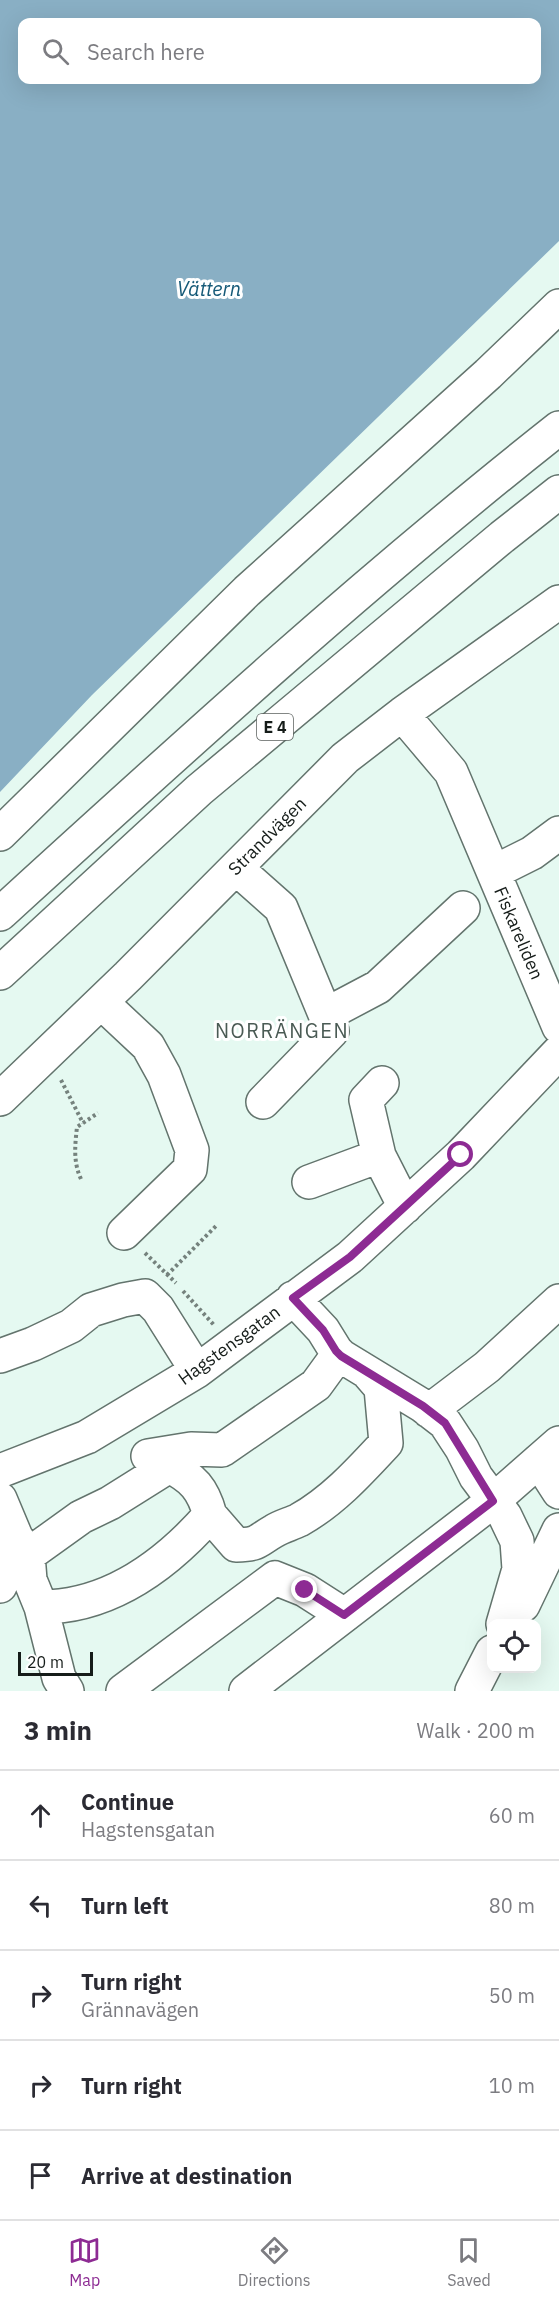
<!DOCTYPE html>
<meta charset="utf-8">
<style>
:root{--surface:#fff;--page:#f7f7f7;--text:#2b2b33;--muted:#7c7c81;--line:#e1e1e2;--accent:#8d2b93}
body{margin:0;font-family:"IBM Plex Sans",sans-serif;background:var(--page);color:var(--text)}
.controls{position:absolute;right:18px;bottom:18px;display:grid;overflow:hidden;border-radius:12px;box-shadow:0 6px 24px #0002}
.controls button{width:54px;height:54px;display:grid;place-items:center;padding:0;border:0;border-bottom:2px solid var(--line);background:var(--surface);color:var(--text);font:30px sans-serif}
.scale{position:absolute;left:18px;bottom:15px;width:75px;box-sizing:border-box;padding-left:6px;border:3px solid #151c19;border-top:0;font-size:16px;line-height:21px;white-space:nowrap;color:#151c19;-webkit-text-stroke:4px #fff;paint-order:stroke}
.stop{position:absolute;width:18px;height:18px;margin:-14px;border:4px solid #8d2b93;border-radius:50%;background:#fff}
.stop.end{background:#8d2b93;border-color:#fff;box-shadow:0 2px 6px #0008}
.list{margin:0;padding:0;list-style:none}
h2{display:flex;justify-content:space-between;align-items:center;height:78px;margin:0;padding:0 24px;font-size:26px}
h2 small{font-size:20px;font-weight:400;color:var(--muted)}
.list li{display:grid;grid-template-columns:39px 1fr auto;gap:18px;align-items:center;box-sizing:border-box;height:90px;padding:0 24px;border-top:2px solid var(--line)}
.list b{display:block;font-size:22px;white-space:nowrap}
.list p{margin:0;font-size:20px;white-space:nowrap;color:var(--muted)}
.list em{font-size:20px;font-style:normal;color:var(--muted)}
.icon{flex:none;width:33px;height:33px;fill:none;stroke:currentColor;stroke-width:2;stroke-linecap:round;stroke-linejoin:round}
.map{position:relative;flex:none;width:559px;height:1691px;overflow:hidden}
.search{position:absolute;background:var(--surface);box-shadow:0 6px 24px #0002;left:18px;right:18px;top:18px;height:66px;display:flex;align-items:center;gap:15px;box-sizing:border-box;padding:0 21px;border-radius:12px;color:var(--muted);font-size:22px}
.sheet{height:528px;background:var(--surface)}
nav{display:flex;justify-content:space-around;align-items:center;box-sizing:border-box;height:84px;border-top:2px solid var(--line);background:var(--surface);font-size:16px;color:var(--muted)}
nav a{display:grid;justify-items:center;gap:3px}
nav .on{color:var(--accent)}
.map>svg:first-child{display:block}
.water{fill:#89afc4;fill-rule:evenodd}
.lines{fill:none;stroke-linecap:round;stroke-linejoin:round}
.minor-casing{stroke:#63746d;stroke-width:36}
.major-casing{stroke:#63746d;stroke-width:36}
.highway-casing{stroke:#63746d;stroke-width:36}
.path{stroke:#75827d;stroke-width:4;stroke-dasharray:3 3;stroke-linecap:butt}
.minor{stroke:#fff;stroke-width:33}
.major{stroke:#fff;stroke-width:33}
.highway{stroke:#fff;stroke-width:33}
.route{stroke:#8d2b93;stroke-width:8}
.labels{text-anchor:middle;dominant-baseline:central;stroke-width:6;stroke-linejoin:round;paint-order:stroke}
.shield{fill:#fff;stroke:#5b605e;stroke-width:1.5}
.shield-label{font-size:16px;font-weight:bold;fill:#151c19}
.street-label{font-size:18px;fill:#151c19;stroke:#fff}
.water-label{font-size:20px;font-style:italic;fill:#165a78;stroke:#fff}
.neighbourhood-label{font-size:20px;letter-spacing:1.5px;fill:#4a5b54;stroke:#fff}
</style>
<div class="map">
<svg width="559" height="1691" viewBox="0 0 559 1691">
<rect width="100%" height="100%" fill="#e5f9f1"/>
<path class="water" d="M0,0H559V241L92,695L0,792ZM22,22H536V80H22Z"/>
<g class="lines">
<defs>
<path id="minor" d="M402,714L451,772L559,1027
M0,834L247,591L488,374L559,306
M236,868L281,908L332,1031L263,1102
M494,872L532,853L559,833
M101,1002L148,1046L164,1075L192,1150L190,1169L124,1233
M327,1014L378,987L463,908
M382,1083L366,1100L379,1156L405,1207
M0,1099L128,976L345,758L402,714L559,602
M309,1182L379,1156
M293,1298L323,1330L336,1351L341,1356L423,1406L445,1423L462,1449L476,1477L505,1516L517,1541L519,1569L503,1624
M0,1356L33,1344L71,1326L91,1310L123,1300L145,1296L158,1309L197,1371
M429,1411L487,1367L559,1301
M148,1456L191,1449L222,1450L316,1385L332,1363L341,1356
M539,1461L559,1492
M0,1471L87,1437L197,1371L350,1257L461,1155L559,1052
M0,1499L16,1537L28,1555
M210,1515L236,1545C260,1544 255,1542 274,1531C282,1526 291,1524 299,1520C333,1501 360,1471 386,1443L381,1388L368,1373
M0,1586C2,1581 5,1577 5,1572C7,1557 1,1545 16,1537
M523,1605L559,1530
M41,1607C110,1607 166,1565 210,1515C203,1489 193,1478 169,1466L110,1503L81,1517L28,1555L30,1580L41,1607L59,1678L67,1691
M123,1691L275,1578L305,1590L344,1615
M472,1691L492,1652"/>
<path id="major" d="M246,1691L493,1501L559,1443"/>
<path id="highway" d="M0,914C182,748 365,581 559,428
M0,973L199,790L502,537L559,492"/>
</defs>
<use href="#minor" class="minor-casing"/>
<use href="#major" class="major-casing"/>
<use href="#highway" class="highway-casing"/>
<path class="path" d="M61,1080L83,1123
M81,1179C73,1162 75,1145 77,1127L98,1113
M145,1253L176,1283
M167,1275L216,1226
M183,1291L214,1325"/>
<use href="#minor" class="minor"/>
<use href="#major" class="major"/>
<use href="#highway" class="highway"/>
</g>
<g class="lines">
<path class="route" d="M305,1590L344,1615L493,1501L445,1423L423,1406L341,1356L336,1351L323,1330L293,1298L350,1257L461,1155"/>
</g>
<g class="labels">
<rect class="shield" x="257" y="714" width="36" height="26" rx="4.5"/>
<g class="shield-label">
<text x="275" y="727">E 4</text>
</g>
<g class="street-label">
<text transform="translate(267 836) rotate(-45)">Strandvägen</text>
<text transform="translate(519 933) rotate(67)">Fiskareliden</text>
<text transform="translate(229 1345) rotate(-36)">Hagstensgatan</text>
</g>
<g class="water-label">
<text x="209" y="288">Vättern</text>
</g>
<g class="neighbourhood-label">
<text x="282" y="1030">NORRÄNGEN</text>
</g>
</g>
</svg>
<div class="controls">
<button><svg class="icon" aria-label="locate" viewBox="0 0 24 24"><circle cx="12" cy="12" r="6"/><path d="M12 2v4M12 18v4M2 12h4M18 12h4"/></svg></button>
</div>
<div class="scale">20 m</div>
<div class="stop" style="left:461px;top:1155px"></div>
<div class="stop end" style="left:305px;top:1590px"></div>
<div class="search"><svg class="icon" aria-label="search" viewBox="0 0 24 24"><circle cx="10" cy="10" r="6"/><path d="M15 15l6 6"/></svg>Search here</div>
</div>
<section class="sheet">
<h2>3 min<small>Walk · 200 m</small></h2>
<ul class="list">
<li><svg class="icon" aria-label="ahead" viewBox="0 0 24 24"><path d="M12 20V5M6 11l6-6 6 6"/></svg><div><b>Continue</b><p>Hagstensgatan</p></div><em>60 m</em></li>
<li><svg class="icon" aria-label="left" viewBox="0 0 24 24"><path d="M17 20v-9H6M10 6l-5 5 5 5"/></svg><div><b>Turn left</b></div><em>80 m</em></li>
<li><svg class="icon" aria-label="right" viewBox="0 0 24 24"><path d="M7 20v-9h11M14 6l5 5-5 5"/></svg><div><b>Turn right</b><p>Grännavägen</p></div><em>50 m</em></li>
<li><svg class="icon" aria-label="right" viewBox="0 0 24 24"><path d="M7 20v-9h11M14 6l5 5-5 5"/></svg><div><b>Turn right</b></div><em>10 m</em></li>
<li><svg class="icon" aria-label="arrive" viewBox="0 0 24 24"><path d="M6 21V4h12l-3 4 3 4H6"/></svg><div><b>Arrive at destination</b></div></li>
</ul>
</section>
<nav>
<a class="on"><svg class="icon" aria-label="map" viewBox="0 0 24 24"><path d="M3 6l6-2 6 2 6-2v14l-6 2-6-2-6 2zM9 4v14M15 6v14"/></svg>Map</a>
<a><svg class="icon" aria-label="directions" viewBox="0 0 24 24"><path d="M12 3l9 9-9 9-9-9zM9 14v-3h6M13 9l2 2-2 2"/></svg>Directions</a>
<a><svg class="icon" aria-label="saved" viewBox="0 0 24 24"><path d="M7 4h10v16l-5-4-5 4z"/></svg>Saved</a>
</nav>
